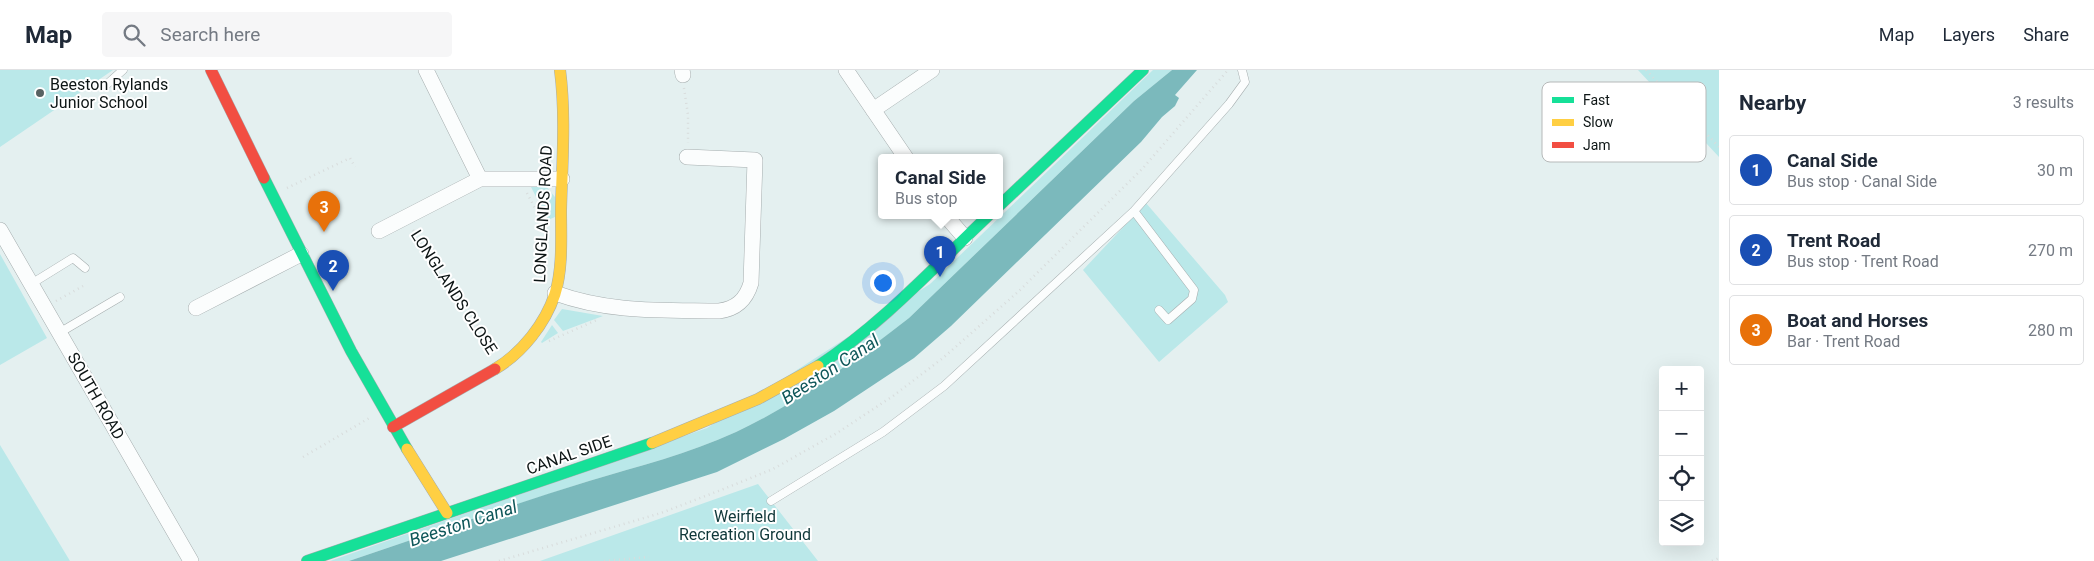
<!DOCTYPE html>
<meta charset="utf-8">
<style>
:root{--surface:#fff;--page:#f6f6f7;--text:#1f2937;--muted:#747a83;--line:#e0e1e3;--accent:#7c3aed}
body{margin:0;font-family:Roboto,sans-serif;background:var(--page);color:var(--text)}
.controls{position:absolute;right:15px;bottom:15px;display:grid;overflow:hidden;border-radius:5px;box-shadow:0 5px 20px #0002}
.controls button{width:45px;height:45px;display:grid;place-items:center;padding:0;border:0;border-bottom:1px solid var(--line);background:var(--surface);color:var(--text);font:25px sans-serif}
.you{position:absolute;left:882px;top:212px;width:18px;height:18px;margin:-12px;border:4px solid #fff;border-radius:50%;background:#1a73e8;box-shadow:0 0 0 8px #1a73e833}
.badge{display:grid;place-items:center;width:32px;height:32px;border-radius:50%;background:var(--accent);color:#fff;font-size:16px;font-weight:700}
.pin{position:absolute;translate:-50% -41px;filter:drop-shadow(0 1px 2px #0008)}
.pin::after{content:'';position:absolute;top:26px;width:18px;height:15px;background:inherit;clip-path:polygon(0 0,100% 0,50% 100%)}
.popup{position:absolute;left:878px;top:84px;width:125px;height:65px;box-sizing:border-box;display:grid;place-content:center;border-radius:5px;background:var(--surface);filter:drop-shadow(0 1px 4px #0005);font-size:16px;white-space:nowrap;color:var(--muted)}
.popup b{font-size:19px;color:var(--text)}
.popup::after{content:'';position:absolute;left:50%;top:100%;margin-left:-10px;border:10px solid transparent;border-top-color:var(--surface)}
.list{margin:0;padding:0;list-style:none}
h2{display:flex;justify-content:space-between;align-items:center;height:65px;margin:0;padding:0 20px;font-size:21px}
h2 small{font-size:16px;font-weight:400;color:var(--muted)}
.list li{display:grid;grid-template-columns:32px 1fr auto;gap:15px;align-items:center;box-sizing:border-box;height:70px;margin:0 10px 10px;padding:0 10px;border:1px solid var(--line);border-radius:5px}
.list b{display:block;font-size:19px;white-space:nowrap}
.list p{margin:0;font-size:16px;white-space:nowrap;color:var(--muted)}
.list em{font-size:16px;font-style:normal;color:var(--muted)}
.icon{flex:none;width:28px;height:28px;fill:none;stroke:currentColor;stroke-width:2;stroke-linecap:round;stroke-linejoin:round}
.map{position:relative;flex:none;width:1719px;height:491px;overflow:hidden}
header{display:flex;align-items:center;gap:30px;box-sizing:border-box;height:70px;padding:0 25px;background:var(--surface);border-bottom:1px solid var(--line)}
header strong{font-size:24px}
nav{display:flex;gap:28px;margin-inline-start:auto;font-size:18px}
.search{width:350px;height:45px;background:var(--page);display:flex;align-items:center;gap:12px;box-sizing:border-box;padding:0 18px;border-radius:5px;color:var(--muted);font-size:19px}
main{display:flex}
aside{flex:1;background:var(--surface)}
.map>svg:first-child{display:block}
.green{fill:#bae8e9}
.water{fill:#7bb9bc}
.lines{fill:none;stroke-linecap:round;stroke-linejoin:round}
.lane-casing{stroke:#a5adae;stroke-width:9}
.street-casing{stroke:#a5adae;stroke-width:16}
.fast-casing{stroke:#a5adae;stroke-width:12}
.slow-casing{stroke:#a5adae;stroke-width:12}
.jam-casing{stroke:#a5adae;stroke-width:12}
.path{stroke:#d8dcdc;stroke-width:2.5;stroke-dasharray:1 4;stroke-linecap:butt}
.lane{stroke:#fbfdfd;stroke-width:8}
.street{stroke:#fbfdfd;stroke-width:15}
.fast{stroke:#16e098;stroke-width:11}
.slow{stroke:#ffcf43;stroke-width:11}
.jam{stroke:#f24e42;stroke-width:11}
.poi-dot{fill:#586262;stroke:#fff;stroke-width:2}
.labels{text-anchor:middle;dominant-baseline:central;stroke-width:4;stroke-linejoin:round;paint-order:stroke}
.poi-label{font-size:16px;fill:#0d1515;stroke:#fff;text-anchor:start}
.street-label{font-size:16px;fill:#0d1515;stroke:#fff}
.park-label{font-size:16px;fill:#10383a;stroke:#fff}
.water-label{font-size:18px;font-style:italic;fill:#0f575a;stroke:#fff}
.key{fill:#fff;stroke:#b6b9b9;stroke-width:1}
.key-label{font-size:14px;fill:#0d1515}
</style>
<header>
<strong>Map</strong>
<div class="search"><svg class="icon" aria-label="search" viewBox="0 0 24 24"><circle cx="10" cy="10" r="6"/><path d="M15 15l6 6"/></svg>Search here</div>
<nav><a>Map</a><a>Layers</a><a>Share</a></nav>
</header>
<main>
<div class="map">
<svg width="1719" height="491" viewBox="0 0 1719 491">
<rect width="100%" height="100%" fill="#e4f0f0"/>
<path class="green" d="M0,0H113L0,77Z
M1153,0H1172L1134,31L909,248C856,290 798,333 736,362C688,384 639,396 589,411C509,436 429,464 349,491H330L707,358L930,214Z
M1638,0H1719V87Z
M532,115H545L555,127V147L548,150L531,117Z
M1146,133L1225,225L1228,232L1159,292L1083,200Z
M0,184L47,268L0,295Z
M562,239L603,246L563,261L554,250Z
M552,255L558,263L542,273L541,272Z
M0,375L70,491H0Z
M758,414L818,491H540Z"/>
<path class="water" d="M1172,0H1197L1175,25L1179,28L1175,36L1162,47L1141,72L951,256L914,288L834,341L784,369L717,402L441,491H349C429,464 508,436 589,411C639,396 688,384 736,362C798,333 855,290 909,248L1134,31Z"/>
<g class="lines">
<defs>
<path id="lane" d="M105,16L123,0
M1134,141L1194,220L1192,229L1168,250L1159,240
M31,214L73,188L85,198
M59,263L120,227
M771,431L883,362L944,316L1134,141L1229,34L1245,12L1242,0"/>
<path id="street" d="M426,0L480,109H562
M682,0L683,5
M846,0L906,88
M873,40L932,0
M946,146L965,168
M0,160L191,491
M379,161L480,109
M555,223C610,243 662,240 719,241C736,239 746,230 751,213L755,90L687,87
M196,238L301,184"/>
<path id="fast" d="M264,108L351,281L407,379
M999,136L1143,0
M818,296C882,254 933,198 988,146
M307,491L652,373"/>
<path id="slow" d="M495,299C522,283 545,254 555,224C563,198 561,167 561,140C562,94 566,46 560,0
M652,373L758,329L818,296
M407,379L447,443"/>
<path id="jam" d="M211,0L264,108
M393,357L495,299"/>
</defs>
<use href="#lane" class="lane-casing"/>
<use href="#street" class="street-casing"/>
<use href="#fast" class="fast-casing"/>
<use href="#slow" class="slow-casing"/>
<use href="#jam" class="jam-casing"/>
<path class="path" d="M1646,0L1719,77
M684,18L688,45V73
M287,118L350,88L355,97
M527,123L544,156
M413,160L443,210L467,238L494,282
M56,231L83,216
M549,271L599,249
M303,387L371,347
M499,491L661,443L721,420L773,399L837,363L893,326L943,288L1019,221L1143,98L1228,0
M604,491L649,487
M1712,491L1719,488"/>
<use href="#lane" class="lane"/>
<use href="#street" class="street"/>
<use href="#fast" class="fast"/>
<use href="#slow" class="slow"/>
<use href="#jam" class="jam"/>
</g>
<circle class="poi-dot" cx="40" cy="23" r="5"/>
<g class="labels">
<g class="poi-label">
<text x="50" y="14">Beeston Rylands<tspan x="50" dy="18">Junior School</tspan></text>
</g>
<g class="street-label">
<text transform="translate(543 144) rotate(-87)">LONGLANDS ROAD</text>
<text transform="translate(454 222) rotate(57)">LONGLANDS CLOSE</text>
<text transform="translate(96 326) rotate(60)">SOUTH ROAD</text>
<text transform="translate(569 385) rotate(-19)">CANAL SIDE</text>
</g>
<g class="park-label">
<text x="745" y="446">Weirfield<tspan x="745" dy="18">Recreation Ground</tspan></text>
</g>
<g class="water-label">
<text transform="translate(830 299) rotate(-33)">Beeston Canal</text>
<text transform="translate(463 453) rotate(-18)">Beeston Canal</text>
</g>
</g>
<rect x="1542" y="12" width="164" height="80" rx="8" class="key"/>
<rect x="1552" y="27" width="22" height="6" fill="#16e098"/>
<rect x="1552" y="49" width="22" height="7" fill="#ffcf43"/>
<rect x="1552" y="72" width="22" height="6" fill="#f24e42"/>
<g class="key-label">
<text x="1583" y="35">Fast</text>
<text x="1583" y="57">Slow</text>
<text x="1583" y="80">Jam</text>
</g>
</svg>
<div class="controls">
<button>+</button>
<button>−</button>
<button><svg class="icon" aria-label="locate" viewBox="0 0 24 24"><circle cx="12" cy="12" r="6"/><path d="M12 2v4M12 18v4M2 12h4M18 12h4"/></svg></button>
<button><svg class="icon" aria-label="layers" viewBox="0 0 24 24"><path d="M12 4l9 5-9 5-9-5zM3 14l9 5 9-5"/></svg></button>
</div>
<div class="you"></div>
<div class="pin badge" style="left:940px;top:207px;background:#1a4fb4">1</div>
<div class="popup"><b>Canal Side</b>Bus stop</div>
<div class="pin badge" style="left:333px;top:221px;background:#1a4fb4">2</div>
<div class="pin badge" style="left:324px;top:162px;background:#e8710a">3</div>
</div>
<aside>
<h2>Nearby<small>3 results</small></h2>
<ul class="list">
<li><span class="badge" style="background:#1a4fb4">1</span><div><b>Canal Side</b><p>Bus stop · Canal Side</p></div><em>30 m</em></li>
<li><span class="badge" style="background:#1a4fb4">2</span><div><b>Trent Road</b><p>Bus stop · Trent Road</p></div><em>270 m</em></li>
<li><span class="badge" style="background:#e8710a">3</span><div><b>Boat and Horses</b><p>Bar · Trent Road</p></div><em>280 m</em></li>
</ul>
</aside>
</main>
